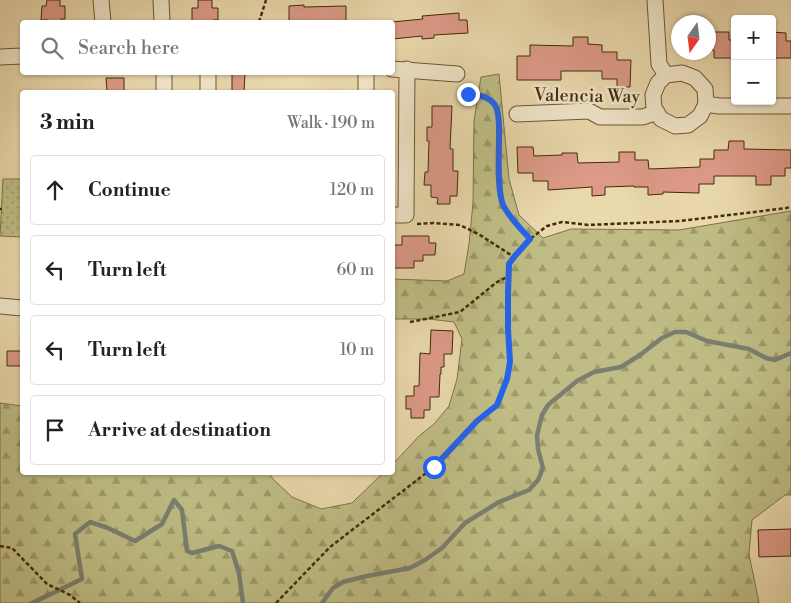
<!DOCTYPE html>
<meta charset="utf-8">
<style>
:root{--surface:#fff;--page:#f6f6f6;--text:#222;--muted:#767676;--line:#e0e0e0}
body{margin:0;font-family:"Libre Bodoni",serif;background:var(--page);color:var(--text)}
.controls{position:absolute;right:15px;top:15px;display:grid;overflow:hidden;border-radius:5px;box-shadow:0 1px 4px #0004}
.controls button{width:45px;height:45px;display:grid;place-items:center;padding:0;border:0;border-bottom:1px solid var(--line);background:var(--surface);color:var(--text);font:25px sans-serif}
.compass{position:absolute;left:671px;top:15px;width:45px;height:45px;border-radius:50%;background:var(--surface);box-shadow:0 1px 4px #0004;rotate:194deg}
.stop{position:absolute;width:15px;height:15px;margin:-11px;border:4px solid #2563eb;border-radius:50%;background:#fff}
.stop.end{background:#2563eb;border-color:#fff;box-shadow:0 1px 5px #0008}
.list{margin:0;padding:0;list-style:none}
h2{display:flex;justify-content:space-between;align-items:center;height:65px;margin:0;padding:0 20px;font-size:21px}
h2 small{font-size:16px;font-weight:400;color:var(--muted)}
.list li{display:grid;grid-template-columns:32px 1fr auto;gap:15px;align-items:center;box-sizing:border-box;height:70px;margin:0 10px 10px;padding:0 10px;border:1px solid var(--line);border-radius:5px}
.list b{display:block;font-size:19px;white-space:nowrap}
.list em{font-size:16px;font-style:normal;color:var(--muted)}
.icon{flex:none;width:28px;height:28px;fill:none;stroke:currentColor;stroke-width:2;stroke-linecap:round;stroke-linejoin:round}
.map{position:relative;flex:none;width:791px;height:603px;overflow:hidden}
.search{position:absolute;background:var(--surface);box-shadow:0 1px 4px #0004;left:20px;top:20px;width:375px;height:55px;display:flex;align-items:center;gap:12px;box-sizing:border-box;padding:0 18px;border-radius:5px;color:var(--muted);font-size:19px}
.panel{position:absolute;background:var(--surface);box-shadow:0 1px 4px #0004;left:20px;top:90px;width:375px;height:385px;border-radius:5px}
.map>svg:first-child{display:block}
.forest{fill:url(#forest-firs);stroke:#817446}
.park{fill:url(#park-dots);stroke:#817446}
.lines{fill:none;stroke-linecap:round;stroke-linejoin:round}
.stream{stroke:#7a7f71;stroke-width:4.5}
.building{fill:#dd9a88;stroke:#432a08}
.minor-casing{stroke:#6d5631;stroke-width:17}
.path{stroke:#432a08;stroke-width:2.5;stroke-dasharray:4 2.5;stroke-linecap:butt}
.minor{stroke:#f1e6ca;stroke-width:15}
.route{stroke:#2563eb;stroke-width:6}
.labels{text-anchor:middle;dominant-baseline:central;stroke-width:5;stroke-linejoin:round;paint-order:stroke}
.street-label{font-size:18px;fill:#432a08;stroke:#f1e6ca}
</style>
<div class="map">
<svg width="791" height="603" viewBox="0 0 791 603">
<defs>
<pattern id="forest-firs" width="22" height="20" patternUnits="userSpaceOnUse" patternTransform="scale(1.25)"><rect width="22" height="20" fill="#bfbd85"/><path d="M5 1l3.5 6h-7zM16 11l3.5 6h-7z" fill="#9d9a6b"/></pattern>
<pattern id="park-dots" width="8" height="8" patternUnits="userSpaceOnUse" patternTransform="scale(1.25)"><rect width="8" height="8" fill="#bfbd85"/><path d="M2 2h.1M6 6h.1" fill="none" stroke="#9d9a6b" stroke-width="1.8" stroke-linecap="round"/></pattern>
</defs>
<rect width="100%" height="100%" fill="#ead9ad"/>
<filter id="stains"><feTurbulence type="fractalNoise" baseFrequency=".004" numOctaves="4"/><feColorMatrix values="0 0 0 0 .2 0 0 0 0 .09 0 0 0 0 .02 0 0 0 .5 -.17"/></filter>
<radialGradient id="worn" r=".72"><stop offset=".6" stop-color="#630" stop-opacity="0"/><stop offset="1" stop-color="#630" stop-opacity=".3"/></radialGradient>
<path class="forest" d="M499,74L509,179L519,215L543,238L571,229L679,230L791,211V495H785L752,520L749,554L759,603H0V403L22,406V472L269,473L273,479L292,497L321,509L352,503L383,473L392,472L393,464L419,436L434,424L449,406L457,379L462,339L454,322L429,319H393V279L447,281L464,274L469,244L473,203L474,121L481,77Z"/>
<path class="park" d="M3,179H22V237L0,236Z"/>
<g class="lines">
<path class="stream" d="M32,603L82,579L75,534L90,522L108,528L135,541L162,524L174,500L182,510L187,551L192,553L219,546L232,551L239,573L243,603
M322,603L333,588L343,582L367,576L410,568L425,560L442,548L465,523L499,502L529,490L538,480L543,468L538,449L537,435L542,415L548,405L577,381L594,372L621,367L640,355L662,338L675,332H686L707,341L749,349L766,358L775,360L791,353"/>
</g>
<path class="building" d="M47,0H60V6H65V19H61V22H48V20H41L42,6H46Z
M198,0H212V8H218V20H213V22H199V21H192V8H198Z
M304,5V7L346,6V22H291L290,20H289V6Z
M459,13V20H467L468,33L434,35V38L422,39V36L392,39V22L423,19L422,16Z
M708,32H729V40H735V58H714V50H708Z
M772,32L786,33V41H791V58H772Z
M573,37H588V44L602,45V52H617V60H631L630,87H617V79H602V71H561V80H517V56H530V45L573,46Z
M232,73H245L244,92H232Z
M106,78H124V92H107Z
M432,106H452L450,149H453V171H458L457,196H450V204H437L438,198L431,197V185H424L425,172H428L429,141H427V127H432Z
M729,141H744V149L791,150V168H785V176H771V185H756V176H714V184H699V193L663,192V194L648,195V187H634V186L605,187V195L592,196V187L548,190V181H533V173H518L517,147H533L534,156L562,155V153H577L578,163L619,162V152H635V160H648L649,169L700,167V159H714V150H728Z
M402,236H429V243H436L435,255H423V261H414V268H394V264H392V245H402Z
M431,330L453,331L452,354H444V367H441V374H440L439,397H430V410H424V418H411V409H406V396H414V386H419L420,353L430,354Z
M7,351H22V366H7Z
M791,529V556L759,557L758,530Z"/>
<g class="lines">
<defs>
<path id="minor" d="M101,0L103,22
M161,0L162,22
M655,0L659,64L666,75
M0,57L22,56
M392,69L457,74
M164,72V92
M366,72V92
M682,73L695,78L705,89L706,104L700,116L688,125L675,126L661,119L654,108L653,95L658,83L666,75Z
M208,92V72
M706,104L719,106H791
M517,114L589,111L600,117H643L657,112
M392,215H406L407,69
M0,306L22,308"/>
</defs>
<use href="#minor" class="minor-casing"/>
<path class="path" d="M259,22L266,0
M468,94L481,96L489,99L496,106L499,120V177L502,204L530,239
M0,209H2
M417,224L433,223L460,225L480,235L514,257
M410,322L460,312L497,282L509,276
M0,546L12,548L47,584L70,595L80,603
M276,603L330,547L434,467L477,421L497,405L507,379L510,362L508,329V294L509,264L514,257L530,239L547,226L562,222L588,225L680,221L787,208L791,206"/>
<use href="#minor" class="minor"/>
</g>
<g class="lines">
<path class="route" d="M434,467L477,421L497,405L507,379L510,362L508,329V294L509,264L514,257L530,239C523,231 504,212 502,202C497,182 499,157 499,136C499,127 500,113 495,105C489,96 478,95 468,94"/>
</g>
<g class="labels">
<g class="street-label">
<text transform="translate(587 96) rotate(1)">Valencia Way</text>
</g>
</g>
<rect width="100%" height="100%" filter="url(#stains)"/>
<rect width="100%" height="100%" fill="url(#worn)"/>
</svg>
<div class="controls">
<button>+</button>
<button>−</button>
</div>
<svg class="compass" viewBox="-18 -18 36 36"><path d="M0-13l5 13h-10z" fill="#e53935"/><path d="M0 13l5-13h-10z" fill="#767676"/></svg>
<div class="stop" style="left:434px;top:467px"></div>
<div class="stop end" style="left:468px;top:94px"></div>
<div class="search"><svg class="icon" aria-label="search" viewBox="0 0 24 24"><circle cx="10" cy="10" r="6"/><path d="M15 15l6 6"/></svg>Search here</div>
<section class="panel">
<h2>3 min<small>Walk · 190 m</small></h2>
<ul class="list">
<li><svg class="icon" aria-label="ahead" viewBox="0 0 24 24"><path d="M12 20V5M6 11l6-6 6 6"/></svg><div><b>Continue</b></div><em>120 m</em></li>
<li><svg class="icon" aria-label="left" viewBox="0 0 24 24"><path d="M17 20v-9H6M10 6l-5 5 5 5"/></svg><div><b>Turn left</b></div><em>60 m</em></li>
<li><svg class="icon" aria-label="left" viewBox="0 0 24 24"><path d="M17 20v-9H6M10 6l-5 5 5 5"/></svg><div><b>Turn left</b></div><em>10 m</em></li>
<li><svg class="icon" aria-label="arrive" viewBox="0 0 24 24"><path d="M6 21V4h12l-3 4 3 4H6"/></svg><div><b>Arrive at destination</b></div></li>
</ul>
</section>
</div>
